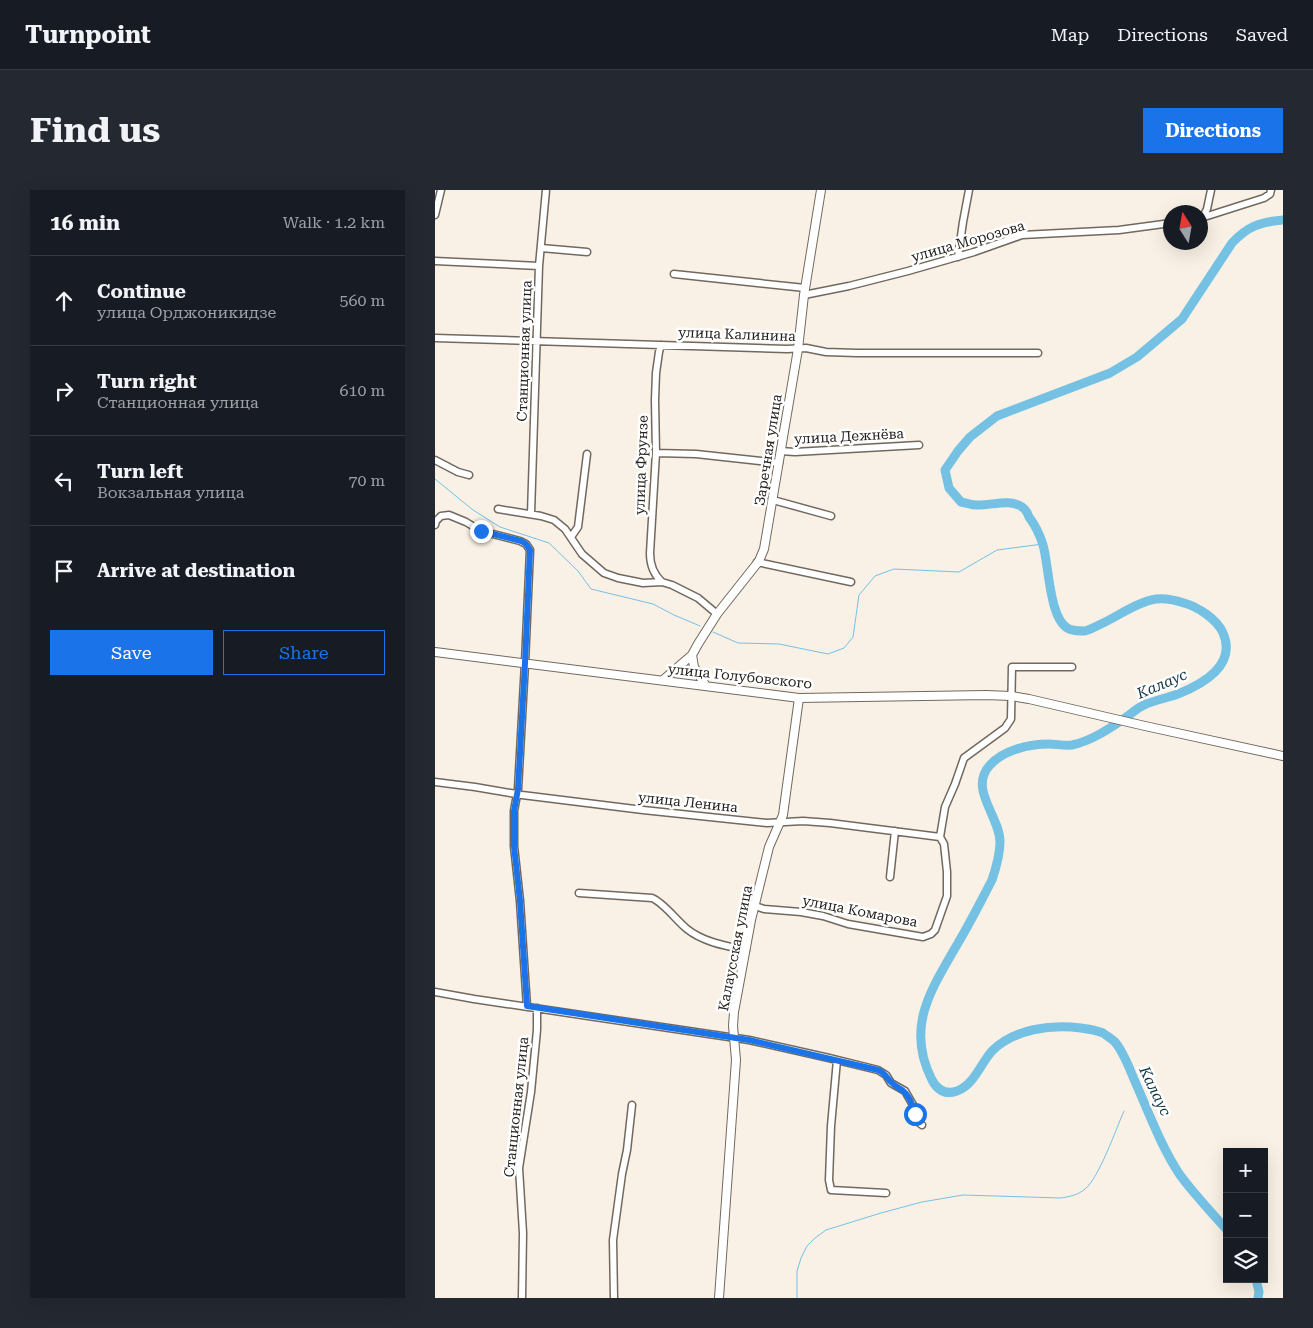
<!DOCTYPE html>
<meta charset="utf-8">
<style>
:root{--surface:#171b24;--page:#242831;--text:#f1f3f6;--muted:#9ea1a6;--line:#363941;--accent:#1a73e8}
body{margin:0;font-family:"Roboto Serif",serif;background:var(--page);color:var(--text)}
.controls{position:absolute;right:15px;bottom:15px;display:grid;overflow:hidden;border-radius:0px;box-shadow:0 5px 20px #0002}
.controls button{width:45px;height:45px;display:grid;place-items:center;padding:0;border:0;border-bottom:1px solid var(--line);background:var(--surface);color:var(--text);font:25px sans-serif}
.compass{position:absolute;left:728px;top:15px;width:45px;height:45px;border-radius:50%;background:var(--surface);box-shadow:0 5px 20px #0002;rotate:349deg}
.stop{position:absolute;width:15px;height:15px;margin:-11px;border:4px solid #1a73e8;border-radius:50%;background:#fff}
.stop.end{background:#1a73e8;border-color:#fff;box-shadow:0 1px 5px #0008}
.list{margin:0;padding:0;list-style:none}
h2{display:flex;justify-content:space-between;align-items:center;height:65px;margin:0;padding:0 20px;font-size:21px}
h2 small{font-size:16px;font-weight:400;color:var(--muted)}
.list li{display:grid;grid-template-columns:32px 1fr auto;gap:15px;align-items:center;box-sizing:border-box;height:90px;padding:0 20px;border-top:1px solid var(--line)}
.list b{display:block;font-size:19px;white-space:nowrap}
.list p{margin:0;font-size:16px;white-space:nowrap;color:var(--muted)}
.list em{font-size:16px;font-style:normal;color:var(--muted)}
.actions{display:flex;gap:10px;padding:15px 20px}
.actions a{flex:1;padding:11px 0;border:1px solid var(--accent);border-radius:0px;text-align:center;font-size:18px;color:var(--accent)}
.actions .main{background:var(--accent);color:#fff}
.icon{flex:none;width:28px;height:28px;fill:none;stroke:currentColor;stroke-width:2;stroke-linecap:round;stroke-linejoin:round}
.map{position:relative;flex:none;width:848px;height:1108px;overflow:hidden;border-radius:0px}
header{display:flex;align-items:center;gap:30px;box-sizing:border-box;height:70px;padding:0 25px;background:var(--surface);border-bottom:1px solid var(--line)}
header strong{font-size:24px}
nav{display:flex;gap:28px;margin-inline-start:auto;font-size:18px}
.intro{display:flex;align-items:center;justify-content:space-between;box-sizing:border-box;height:120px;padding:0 30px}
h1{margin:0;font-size:35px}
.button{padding:12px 22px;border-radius:0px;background:var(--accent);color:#fff;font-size:18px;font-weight:700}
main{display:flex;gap:30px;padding:0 30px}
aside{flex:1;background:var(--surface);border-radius:0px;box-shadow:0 5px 20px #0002}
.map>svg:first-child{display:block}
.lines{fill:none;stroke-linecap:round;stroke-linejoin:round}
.stream{stroke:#75c1e4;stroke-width:1}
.river{stroke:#75c1e4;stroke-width:9}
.minor-casing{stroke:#71695f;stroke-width:9}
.tertiary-casing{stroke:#71695f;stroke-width:10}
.minor{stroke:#fff;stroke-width:6}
.tertiary{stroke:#fff;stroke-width:8}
.route{stroke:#1a73e8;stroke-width:6}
.labels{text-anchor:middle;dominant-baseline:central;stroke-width:5;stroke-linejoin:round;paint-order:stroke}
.street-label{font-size:14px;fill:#25221e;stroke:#fff}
.water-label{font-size:15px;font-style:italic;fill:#123544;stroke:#fff}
</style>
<header>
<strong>Turnpoint</strong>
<nav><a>Map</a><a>Directions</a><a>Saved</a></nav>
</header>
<div class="intro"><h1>Find us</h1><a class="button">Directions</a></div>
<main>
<aside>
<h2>16 min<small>Walk · 1.2 km</small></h2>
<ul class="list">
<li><svg class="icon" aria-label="ahead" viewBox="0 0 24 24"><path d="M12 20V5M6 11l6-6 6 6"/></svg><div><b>Continue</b><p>улица Орджоникидзе</p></div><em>560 m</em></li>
<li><svg class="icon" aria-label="right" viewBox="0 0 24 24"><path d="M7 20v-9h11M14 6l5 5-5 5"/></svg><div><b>Turn right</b><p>Станционная улица</p></div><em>610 m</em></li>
<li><svg class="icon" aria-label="left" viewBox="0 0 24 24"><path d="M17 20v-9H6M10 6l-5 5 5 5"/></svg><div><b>Turn left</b><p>Вокзальная улица</p></div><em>70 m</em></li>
<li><svg class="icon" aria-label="arrive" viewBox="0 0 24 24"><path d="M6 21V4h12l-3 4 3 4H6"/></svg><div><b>Arrive at destination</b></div></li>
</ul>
<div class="actions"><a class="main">Save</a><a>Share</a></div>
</aside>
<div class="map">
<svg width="848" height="1108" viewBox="0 0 848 1108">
<rect width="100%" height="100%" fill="#f9f1e5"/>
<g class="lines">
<path class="stream" d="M0,289L38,320L65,337L114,353L143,381L156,399L218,414L239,425L265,436
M278,442L303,453L344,454L393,464L409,458L418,447L424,405L440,386L459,379L524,382L562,360L608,354
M362,1108V1081L366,1068L372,1056L380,1048L391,1040L446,1023L487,1012L528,1005L625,1008C634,1007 643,1005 650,999C664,988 681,939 689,921"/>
<path class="river" d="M792,1040C776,1022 759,1004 745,985C727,958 715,926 702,896C696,883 690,864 680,852C677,849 672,846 668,843C661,840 653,839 646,838C616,834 579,839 557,861C546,873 539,895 522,901C511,905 503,901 497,890C470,837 496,800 523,753C535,733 546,711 557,690C561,678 565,665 565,652C565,626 533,599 555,575C569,560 594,554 614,554C621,554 630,556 637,555C656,551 674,539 690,528C696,524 702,518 709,515C720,510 732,508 743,504C768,494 802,475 788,443C782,429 763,417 749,413C740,410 730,408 721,409C702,412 682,427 664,435C660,437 654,440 650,441C645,441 639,441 634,439C614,430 614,375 608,355C605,345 600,335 594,327C593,324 590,319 587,317C574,308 556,316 541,315C536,315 531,313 526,312L514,298L510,280L523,261L535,247L562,226L675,183L702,167L747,129L797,53C813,36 825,32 848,30
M821,1089L824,1102L823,1108"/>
<defs>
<path id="minor" d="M0,25L6,0
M768,27L772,19L776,0
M766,28L829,8L835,4L836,0
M106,58L152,62
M523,67L528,32L534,0
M0,71L104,76
M239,84L370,98
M369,105L414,96L473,81L539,62L587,45L684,40L736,33
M0,148L352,159L371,158L391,162L422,163H603
M226,155L224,162L221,183L220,210L221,263L215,363C215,375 218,384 227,392
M345,261L360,262L484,255
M221,263L261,264L344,273
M0,270L23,282L34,285
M338,310L396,326
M63,319L106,326L119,330L130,339L147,364L169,383L183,388L208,393L227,392L237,395L263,408L282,424
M96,324L104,76L111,0
M0,335L1,331L6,326L14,325L31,332L46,341L85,351L91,354L95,360L90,473L83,599L79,621V656L85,711L92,817
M136,347L143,337L152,264
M322,372L416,392
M0,592L40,597L87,605L208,620L332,633L368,631L395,633L505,647
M455,687L460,641
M144,703L217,708C228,712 241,730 252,739C268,752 291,756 311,760
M320,716L329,719L366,722L388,726L413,734L488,747L496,744L500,740L512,706V682L509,654L505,647L510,617L520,594L529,568L570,538L576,529L577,477H637
M0,802L39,809L314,850L394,868L443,880L451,885L456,893L470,901L478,915L483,932L487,935
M402,870L396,936L394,990L396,1000L451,1003
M87,1108L88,1043L84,978L96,902L102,840V818
M179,1108L178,1050L187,984L192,960L197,915"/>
<path id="tertiary" d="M0,462L364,508L551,505L576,506L594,509L710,536L848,566
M257,465L259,477L271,496
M228,490L257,465L263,454L282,424L324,371L329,359L363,159L369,105L386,0
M284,1108L301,870L298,836L299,822L316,730L334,657L348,625L364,508"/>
</defs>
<use href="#minor" class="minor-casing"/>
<use href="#tertiary" class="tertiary-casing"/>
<use href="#minor" class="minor"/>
<use href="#tertiary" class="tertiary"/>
</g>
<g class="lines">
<path class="route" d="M46,341L86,351L91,354L95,360L90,473L83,599L79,621V656L85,711L92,816L314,850L443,880C451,883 451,888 457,893C460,896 464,898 467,900C475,906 478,915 480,924"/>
</g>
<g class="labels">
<g class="street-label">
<text transform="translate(533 51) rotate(-16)">улица Морозова</text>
<text transform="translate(302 144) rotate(2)">улица Калинина</text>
<text transform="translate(89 161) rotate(-88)">Станционная улица</text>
<text transform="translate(414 246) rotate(-3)">улица Дежнёва</text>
<text transform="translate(333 260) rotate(-81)">Заречная улица</text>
<text transform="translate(206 275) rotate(-88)">улица Фрунзе</text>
<text transform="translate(305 486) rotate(6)">улица Голубовского</text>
<text transform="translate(253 612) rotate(6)">улица Ленина</text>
<text transform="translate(425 721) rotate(11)">улица Комарова</text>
<text transform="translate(300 758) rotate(-79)">Калаусская улица</text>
<text transform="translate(81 917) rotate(-84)">Станционная улица</text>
</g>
<g class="water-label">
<text transform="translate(727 494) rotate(-23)">Калаус</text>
<text transform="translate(720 901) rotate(64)">Калаус</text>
</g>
</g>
</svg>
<div class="controls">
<button>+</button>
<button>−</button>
<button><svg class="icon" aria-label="layers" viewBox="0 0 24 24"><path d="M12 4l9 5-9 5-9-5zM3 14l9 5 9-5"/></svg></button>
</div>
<svg class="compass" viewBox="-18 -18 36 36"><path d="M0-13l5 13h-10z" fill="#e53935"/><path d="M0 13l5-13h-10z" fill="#9ea1a6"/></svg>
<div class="stop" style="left:480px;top:924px"></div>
<div class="stop end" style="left:46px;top:341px"></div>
</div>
</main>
